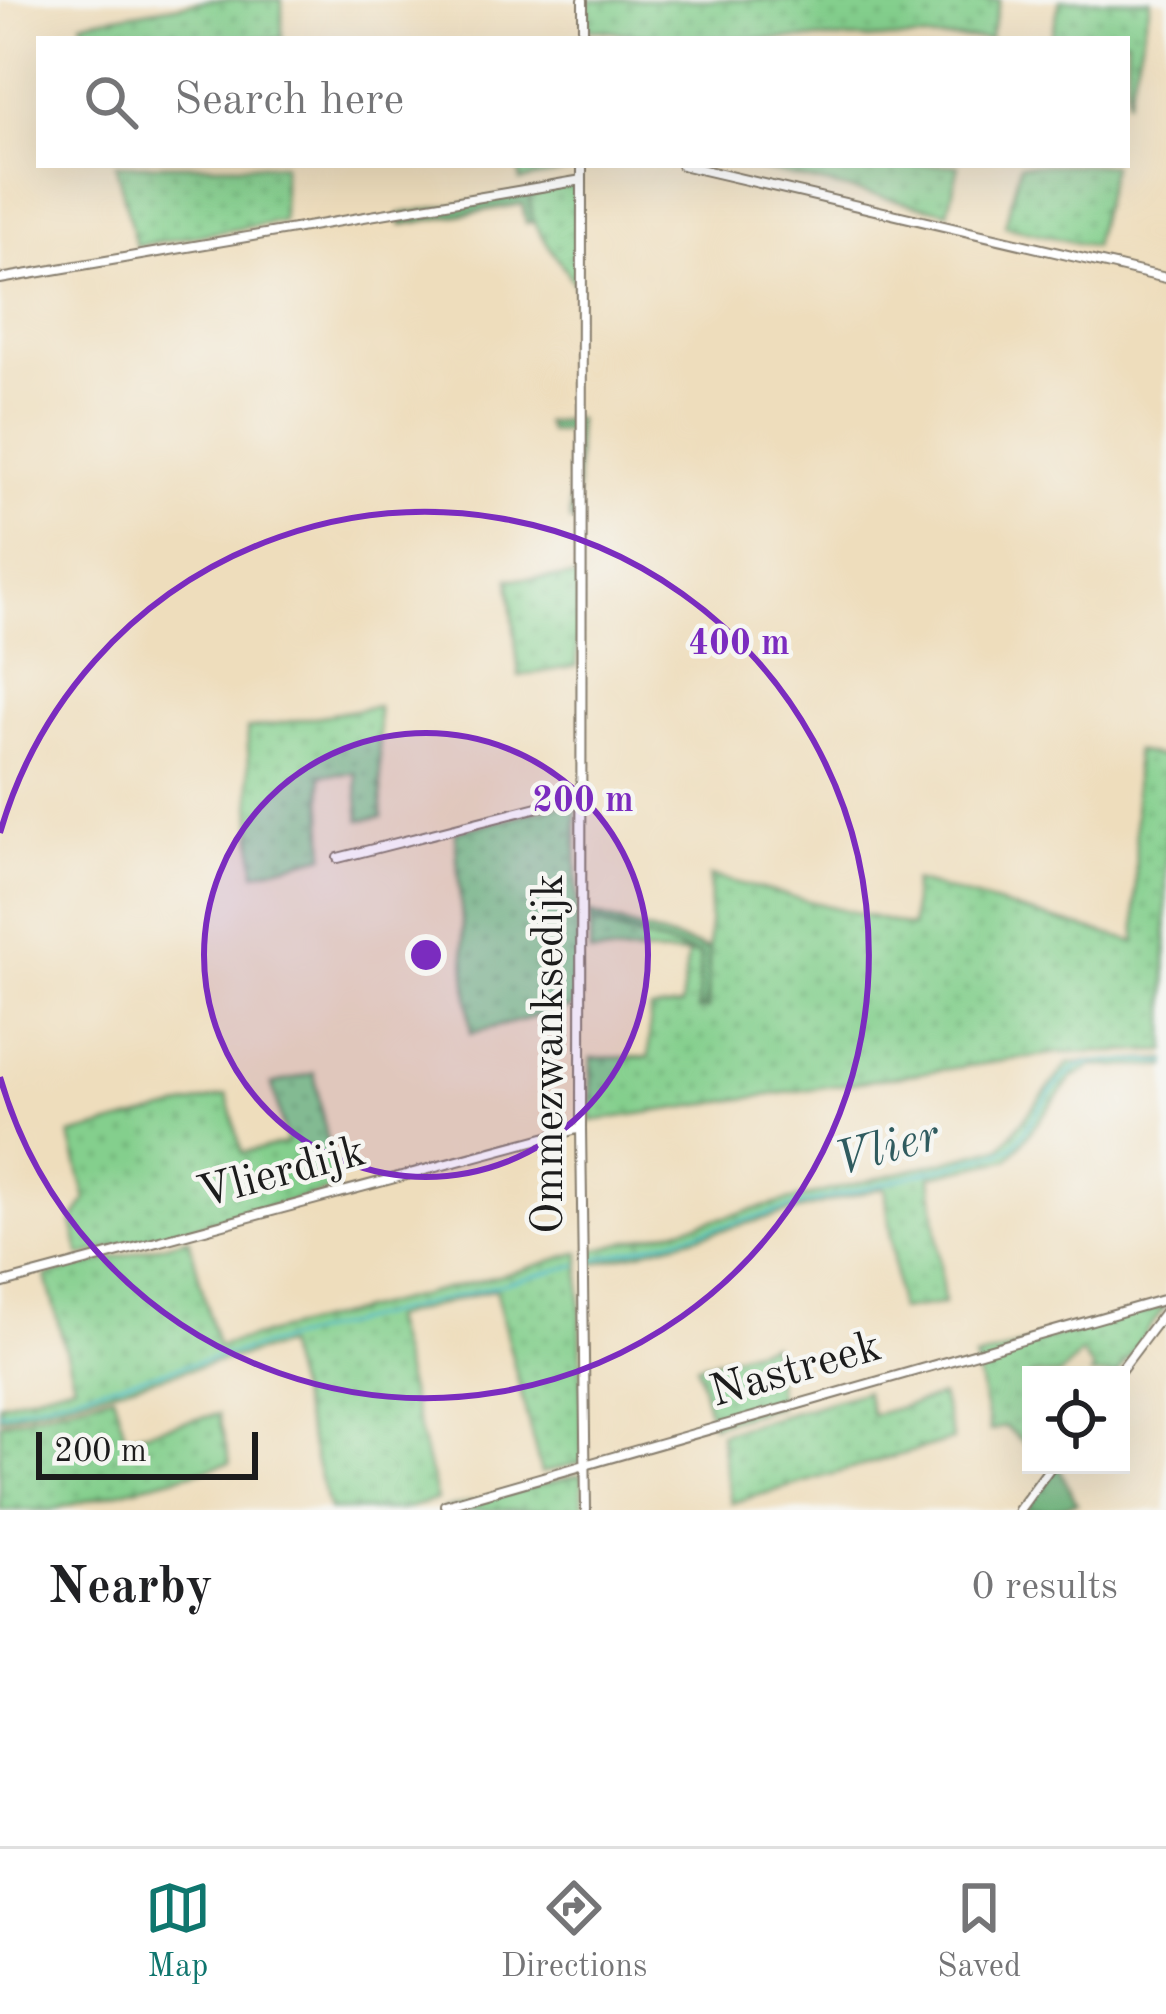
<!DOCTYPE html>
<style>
:root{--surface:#fff;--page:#f6f6f6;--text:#202124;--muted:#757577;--line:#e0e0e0;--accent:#0f766e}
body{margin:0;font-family:"Old Standard TT",serif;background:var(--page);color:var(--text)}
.controls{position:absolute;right:36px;bottom:36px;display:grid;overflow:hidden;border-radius:0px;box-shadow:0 12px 48px #0002}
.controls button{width:108px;height:108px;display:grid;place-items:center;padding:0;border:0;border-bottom:3px solid var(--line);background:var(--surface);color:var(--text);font:60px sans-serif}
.scale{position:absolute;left:36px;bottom:30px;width:222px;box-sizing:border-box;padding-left:12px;border:6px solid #1c1c1c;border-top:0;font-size:33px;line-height:42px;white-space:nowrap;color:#1c1c1c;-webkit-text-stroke:9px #f6f6f2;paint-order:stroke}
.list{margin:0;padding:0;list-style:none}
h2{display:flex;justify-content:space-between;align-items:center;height:156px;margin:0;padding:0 48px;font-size:51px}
h2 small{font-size:39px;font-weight:400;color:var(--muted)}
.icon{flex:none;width:66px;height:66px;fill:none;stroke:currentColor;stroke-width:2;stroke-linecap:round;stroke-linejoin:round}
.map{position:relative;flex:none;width:1166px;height:1510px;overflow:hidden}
.search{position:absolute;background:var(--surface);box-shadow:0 12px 48px #0002;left:36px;right:36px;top:36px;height:132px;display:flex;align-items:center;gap:30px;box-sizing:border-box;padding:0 42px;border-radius:0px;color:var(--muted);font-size:45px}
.sheet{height:336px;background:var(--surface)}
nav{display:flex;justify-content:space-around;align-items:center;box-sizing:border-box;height:168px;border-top:3px solid var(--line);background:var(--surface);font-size:33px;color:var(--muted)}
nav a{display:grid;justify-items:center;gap:6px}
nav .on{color:var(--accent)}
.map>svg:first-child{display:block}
.grass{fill:url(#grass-dots);stroke:#507654;stroke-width:3}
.forest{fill:url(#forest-firs);stroke:#44674a;stroke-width:3}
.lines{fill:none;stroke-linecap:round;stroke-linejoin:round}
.stream{stroke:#4cbac3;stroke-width:3}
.street-casing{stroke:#857c6c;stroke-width:12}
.street{stroke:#fff;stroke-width:8}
.ring{fill:none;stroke:#7b2cbf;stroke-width:6}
.labels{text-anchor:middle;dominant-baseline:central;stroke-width:9;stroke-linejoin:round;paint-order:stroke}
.street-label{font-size:45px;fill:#1c1c1c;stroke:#f6f6f2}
.water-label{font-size:48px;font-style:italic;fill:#2f5b5f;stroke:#f6f6f2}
.centre{fill:#7b2cbf;stroke:#f6f6f2;stroke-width:6}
.ring-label{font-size:36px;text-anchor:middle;font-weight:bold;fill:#7b2cbf;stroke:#f6f6f2;stroke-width:9;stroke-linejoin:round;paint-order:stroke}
</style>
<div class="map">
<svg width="1166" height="1510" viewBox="0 0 1166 1510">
<defs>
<pattern id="grass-dots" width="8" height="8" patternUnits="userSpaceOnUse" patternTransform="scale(3)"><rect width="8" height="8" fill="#84cf8d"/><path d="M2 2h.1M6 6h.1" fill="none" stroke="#71b179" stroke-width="1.8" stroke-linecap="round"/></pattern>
<pattern id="forest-firs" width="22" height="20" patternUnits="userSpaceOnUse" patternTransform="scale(3)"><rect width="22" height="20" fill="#6bb278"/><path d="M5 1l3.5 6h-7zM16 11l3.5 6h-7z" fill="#579062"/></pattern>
</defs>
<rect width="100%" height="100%" fill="#f6f6f2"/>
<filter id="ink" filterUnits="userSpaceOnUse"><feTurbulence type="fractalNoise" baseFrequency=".00833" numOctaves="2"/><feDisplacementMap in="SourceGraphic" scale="24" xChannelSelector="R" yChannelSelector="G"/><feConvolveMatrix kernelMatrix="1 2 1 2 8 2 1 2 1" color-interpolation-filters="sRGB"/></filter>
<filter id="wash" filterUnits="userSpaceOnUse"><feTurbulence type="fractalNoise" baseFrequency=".004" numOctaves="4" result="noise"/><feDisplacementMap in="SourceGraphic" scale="48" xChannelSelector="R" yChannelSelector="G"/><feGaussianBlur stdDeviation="2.7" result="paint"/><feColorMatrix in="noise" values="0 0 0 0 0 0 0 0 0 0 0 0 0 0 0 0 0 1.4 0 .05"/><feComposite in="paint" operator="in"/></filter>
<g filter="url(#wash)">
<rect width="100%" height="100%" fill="#eeddbc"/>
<path class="grass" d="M210,0H282V39H86L82,22Z
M589,0H1000L990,39H670L589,29Z
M1060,0H1151L1127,102V39H1051Z
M116,165H283V221L136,246Z
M519,165H576V169L520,181Z
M742,165H959L948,212Z
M1020,165H1112L1093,247L1005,226Z
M576,185L577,288L533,222L529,192Z
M578,577L577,666L519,676L509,579Z
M378,706L382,817L360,820L356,773L321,775L325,855L255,873L247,729Z
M1135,751L1166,758V1051L1058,1053L591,1121V1058L649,1057L650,1010L681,1006L688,954L590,953V922L700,955L698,1009L708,1008L710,876L912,927L913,881L1136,942Z
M576,801L578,1006L471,1033L455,832Z
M1166,1059V1067L1093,1066L1072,1078L1009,1159L931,1176L944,1304L899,1310L885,1187L594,1264L590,1251L1001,1147L1069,1063Z
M314,1073L337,1189L80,1256L72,1222L86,1200L70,1135L227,1095L242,1153L287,1143L272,1084Z
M189,1238L217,1346L522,1270L580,1252L582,1462L541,1473L495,1289L390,1318L437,1500L399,1510H329L284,1345L0,1418V1403L74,1383L46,1276Z
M1166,1305L1116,1375H1091L1093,1369L1081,1353L1060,1375H1031V1448L1004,1426L990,1431L975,1359Z
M772,1344L779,1406L712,1425L697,1365Z
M865,1391L872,1415L941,1396L953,1440L731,1503L720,1433Z
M113,1394L126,1436L218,1414L230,1463L51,1510H0V1423Z
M579,1475H582L583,1510H441Z"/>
<path class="forest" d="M529,192L533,222L526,223L522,204L401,225L399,214Z
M574,418L577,420V520L570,521L567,431L549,432L545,423Z
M590,914L709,949L708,1009L698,1010L700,955L590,922Z
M1058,1466L1077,1503L1051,1510H1026Z"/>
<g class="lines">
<path class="stream" d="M593,1260L1003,1152L1013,1146C1030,1126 1057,1075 1080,1066C1105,1057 1140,1062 1166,1062
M0,1413L577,1265"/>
</g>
</g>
<g filter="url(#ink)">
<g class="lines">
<defs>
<path id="street" d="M583,39V0
M582,165L581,1128L586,1510
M682,165L1166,278
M0,279L582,180
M338,858L581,796
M0,1284L581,1128
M1117,1375L1166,1310
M445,1505L1166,1299
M1019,1510L1052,1465"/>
</defs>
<use href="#street" class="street-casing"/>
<use href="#street" class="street"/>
</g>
</g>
<circle cx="426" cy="955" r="222" fill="#7b2cbf" fill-opacity=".12"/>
<g class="ring">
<circle cx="426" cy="955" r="222"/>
<path d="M0 833A443 443 0 1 1 0 1077"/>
</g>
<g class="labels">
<g class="street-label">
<text transform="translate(550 1054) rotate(-90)">Ommezwanksedijk</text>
<text transform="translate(282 1174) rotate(-15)">Vlierdijk</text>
<text transform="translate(796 1371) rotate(-16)">Nastreek</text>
</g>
<g class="water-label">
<text transform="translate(887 1149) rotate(-15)">Vlier</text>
</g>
</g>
<circle cx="426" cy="955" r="18" class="centre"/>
<g class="ring-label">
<text x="739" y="654">400 m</text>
<text x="583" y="811">200 m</text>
</g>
</svg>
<div class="controls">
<button><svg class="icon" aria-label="locate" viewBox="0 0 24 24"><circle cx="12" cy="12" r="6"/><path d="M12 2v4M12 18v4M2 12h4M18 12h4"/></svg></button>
</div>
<div class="scale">200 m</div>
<div class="search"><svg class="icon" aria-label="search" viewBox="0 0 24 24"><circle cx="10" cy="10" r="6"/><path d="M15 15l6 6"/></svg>Search here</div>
</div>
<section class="sheet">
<h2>Nearby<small>0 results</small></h2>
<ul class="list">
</ul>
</section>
<nav>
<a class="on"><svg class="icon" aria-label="map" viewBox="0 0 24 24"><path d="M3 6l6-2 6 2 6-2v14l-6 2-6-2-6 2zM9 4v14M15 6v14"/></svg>Map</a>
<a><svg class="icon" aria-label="directions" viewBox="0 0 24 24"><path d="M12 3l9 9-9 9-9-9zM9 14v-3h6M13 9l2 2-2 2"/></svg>Directions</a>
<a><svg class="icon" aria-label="saved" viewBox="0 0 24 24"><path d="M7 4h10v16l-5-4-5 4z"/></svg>Saved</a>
</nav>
